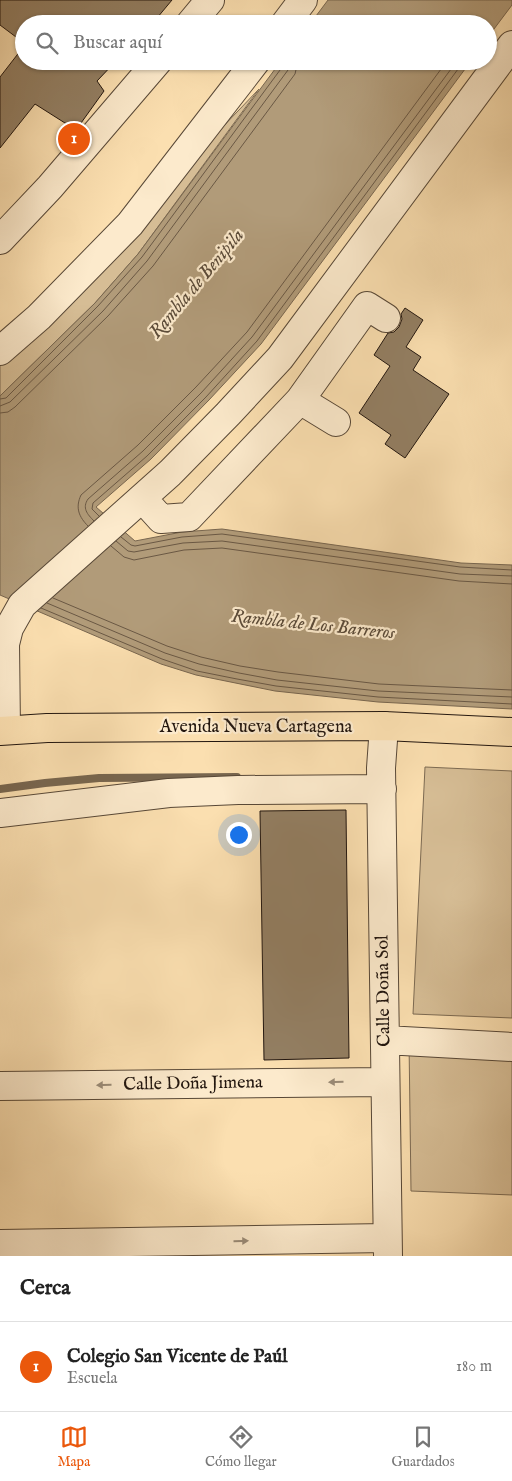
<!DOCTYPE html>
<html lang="es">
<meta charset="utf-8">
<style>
:root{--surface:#fff;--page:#f2f2f2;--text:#222;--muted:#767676;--line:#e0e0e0;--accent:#ea580c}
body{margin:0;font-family:"IM FELL English",serif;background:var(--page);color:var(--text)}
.you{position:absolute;left:238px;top:834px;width:18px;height:18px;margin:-12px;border:4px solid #fff;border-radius:50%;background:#1a73e8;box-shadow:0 0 0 8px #1a73e833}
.badge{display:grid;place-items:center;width:32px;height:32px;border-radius:50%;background:var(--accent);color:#fff;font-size:16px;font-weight:700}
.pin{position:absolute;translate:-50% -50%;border:2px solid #fff;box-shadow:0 1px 5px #0006}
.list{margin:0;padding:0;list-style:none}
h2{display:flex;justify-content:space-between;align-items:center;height:65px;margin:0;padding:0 20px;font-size:21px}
h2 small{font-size:16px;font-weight:400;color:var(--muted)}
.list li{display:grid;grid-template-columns:32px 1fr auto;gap:15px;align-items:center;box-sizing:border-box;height:90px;padding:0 20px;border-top:1px solid var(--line)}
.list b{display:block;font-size:19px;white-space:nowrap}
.list p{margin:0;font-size:16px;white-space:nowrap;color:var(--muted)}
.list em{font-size:16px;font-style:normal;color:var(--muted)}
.icon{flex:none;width:28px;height:28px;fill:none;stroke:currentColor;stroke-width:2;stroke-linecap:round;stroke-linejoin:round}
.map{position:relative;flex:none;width:512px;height:1256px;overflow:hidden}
.search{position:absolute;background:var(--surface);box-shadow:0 1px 4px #0004;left:15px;right:15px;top:15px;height:55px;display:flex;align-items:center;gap:12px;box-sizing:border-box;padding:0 18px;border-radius:28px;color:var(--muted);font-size:19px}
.sheet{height:155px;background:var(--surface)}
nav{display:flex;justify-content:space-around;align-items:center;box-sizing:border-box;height:70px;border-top:1px solid var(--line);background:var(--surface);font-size:14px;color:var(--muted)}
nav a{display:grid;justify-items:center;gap:2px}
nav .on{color:var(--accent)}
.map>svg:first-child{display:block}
.green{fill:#d6bd95;stroke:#7c6a52}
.water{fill:#b19b79;stroke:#78664f}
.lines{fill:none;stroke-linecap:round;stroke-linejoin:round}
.shore{stroke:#6a5844;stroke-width:1}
.stream{stroke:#78664f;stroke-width:8}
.building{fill:#937f63;stroke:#22160f}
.minor-casing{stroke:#584837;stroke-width:30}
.major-casing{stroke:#22160f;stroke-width:30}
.minor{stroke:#fceacc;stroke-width:28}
.major{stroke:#fbdfb0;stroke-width:28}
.oneway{fill:#9a8b77}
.labels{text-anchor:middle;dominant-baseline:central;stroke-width:4.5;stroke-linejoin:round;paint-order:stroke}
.street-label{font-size:18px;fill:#22160f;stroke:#fceacc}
.water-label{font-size:19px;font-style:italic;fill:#5b4b39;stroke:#fceacc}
</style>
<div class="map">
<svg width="512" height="1256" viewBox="0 0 512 1256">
<rect width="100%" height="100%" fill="#fbdfb0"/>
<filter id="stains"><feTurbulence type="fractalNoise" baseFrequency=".004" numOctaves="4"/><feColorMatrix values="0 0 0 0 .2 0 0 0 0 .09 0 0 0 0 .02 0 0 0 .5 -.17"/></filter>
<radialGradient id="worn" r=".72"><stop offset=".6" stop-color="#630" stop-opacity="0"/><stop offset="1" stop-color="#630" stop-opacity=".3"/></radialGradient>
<path class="green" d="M259,89L138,254L95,303L0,396V351L130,224Z
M425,767L512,771V1018L413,1014Z
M409,1041L512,1047V1195L411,1191Z"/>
<path class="water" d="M328,0H512V5L488,37V24H310Z
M281,61H471L261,344L209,400L151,459L96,507L135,541L182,532L222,529L461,563L512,565V709L378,702L275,691L196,675L161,664L0,595V396L95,303L138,254Z"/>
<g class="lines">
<path class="shore" d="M0,399L6,398L98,306L142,257L283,66L284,61
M0,406L10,402L103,311L147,261L288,70L291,61
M0,413L8,412L15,407L108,316L153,266L295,74L298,61
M99,516L92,509L93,503L147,456L206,397L257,341L464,61
M94,521C87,514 82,508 88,499L143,451L201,393L252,337L457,61
M88,526C79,517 75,508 81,495L138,445L196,387L247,332L447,61
M121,537L131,545L135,546L182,537L222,534L460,567L512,570
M116,541L128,551L134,552L183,543L222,541L460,574L512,576
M111,546L124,557L134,560L184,550L222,548L459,581L512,584
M53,598L167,646L201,657L240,666L278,672L379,684L512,690
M47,603L165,653L199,664L239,673L277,680L378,691L512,697
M41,608L162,659L197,671L237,679L276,686L378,697L512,704"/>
<path class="stream" d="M0,789L45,783L99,778L237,777"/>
</g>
<path class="building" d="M0,0H172L152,24H24V43L0,25Z
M24,46V61H116L97,81L104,91L76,130L35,104L0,148V77Z
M405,308L423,320L406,347L421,357L413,370L449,394L405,458L385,444L391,435L359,413L390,366L374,355L388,333L394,332L399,327L402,319L401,314Z
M346,810L349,1058L264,1060L260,811Z"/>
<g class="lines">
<defs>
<path id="minor" d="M190,24L210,0
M285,24L303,0
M0,240L50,187L158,61
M0,351L39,317L130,224L256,61
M300,400L336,422
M142,498L161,519L189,517L300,400L367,306L386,318
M384,726L381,768L388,1256
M6,730L5,644L9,628L22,605L170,473L228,414L280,358L512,45
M0,813L169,793L238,790L382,789
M385,1040L512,1047
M0,1086L385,1082
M0,1244L387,1238"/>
<path id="major" d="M0,731L47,728L384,726L512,732"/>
</defs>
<use href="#minor" class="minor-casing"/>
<use href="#major" class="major-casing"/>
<use href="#minor" class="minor"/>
<use href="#major" class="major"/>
</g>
<defs><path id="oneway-solid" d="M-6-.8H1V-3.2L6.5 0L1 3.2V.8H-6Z" transform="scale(1.25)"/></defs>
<g class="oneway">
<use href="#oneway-solid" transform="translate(336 1082) rotate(179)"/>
<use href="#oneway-solid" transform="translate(104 1085) rotate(179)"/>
<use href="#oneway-solid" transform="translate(241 1241) rotate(-1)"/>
</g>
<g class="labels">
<g class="street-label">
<text x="256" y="727">Avenida Nueva Cartagena</text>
<text transform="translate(384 991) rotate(-91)">Calle Doña Sol</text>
<text transform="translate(193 1084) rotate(-1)">Calle Doña Jimena</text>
</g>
<g class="water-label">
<text transform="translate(197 284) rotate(-50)">Rambla de Benipila</text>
<text transform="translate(313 625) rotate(6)">Rambla de Los Barreros</text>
</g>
</g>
<rect width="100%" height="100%" filter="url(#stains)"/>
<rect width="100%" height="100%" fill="url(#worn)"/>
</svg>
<div class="you"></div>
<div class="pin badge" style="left:74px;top:139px">1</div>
<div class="search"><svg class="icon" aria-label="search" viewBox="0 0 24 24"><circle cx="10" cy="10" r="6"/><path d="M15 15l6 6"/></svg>Buscar aquí</div>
</div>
<section class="sheet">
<h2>Cerca<small></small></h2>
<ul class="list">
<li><span class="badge">1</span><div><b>Colegio San Vicente de Paúl</b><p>Escuela</p></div><em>180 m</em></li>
</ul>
</section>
<nav>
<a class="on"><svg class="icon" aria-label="map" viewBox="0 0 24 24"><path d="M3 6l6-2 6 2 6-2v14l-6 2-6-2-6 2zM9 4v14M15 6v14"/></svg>Mapa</a>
<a><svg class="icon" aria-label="directions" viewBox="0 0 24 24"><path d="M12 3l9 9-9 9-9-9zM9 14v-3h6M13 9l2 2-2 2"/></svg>Cómo llegar</a>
<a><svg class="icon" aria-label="saved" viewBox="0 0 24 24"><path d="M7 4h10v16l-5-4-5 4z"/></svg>Guardados</a>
</nav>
